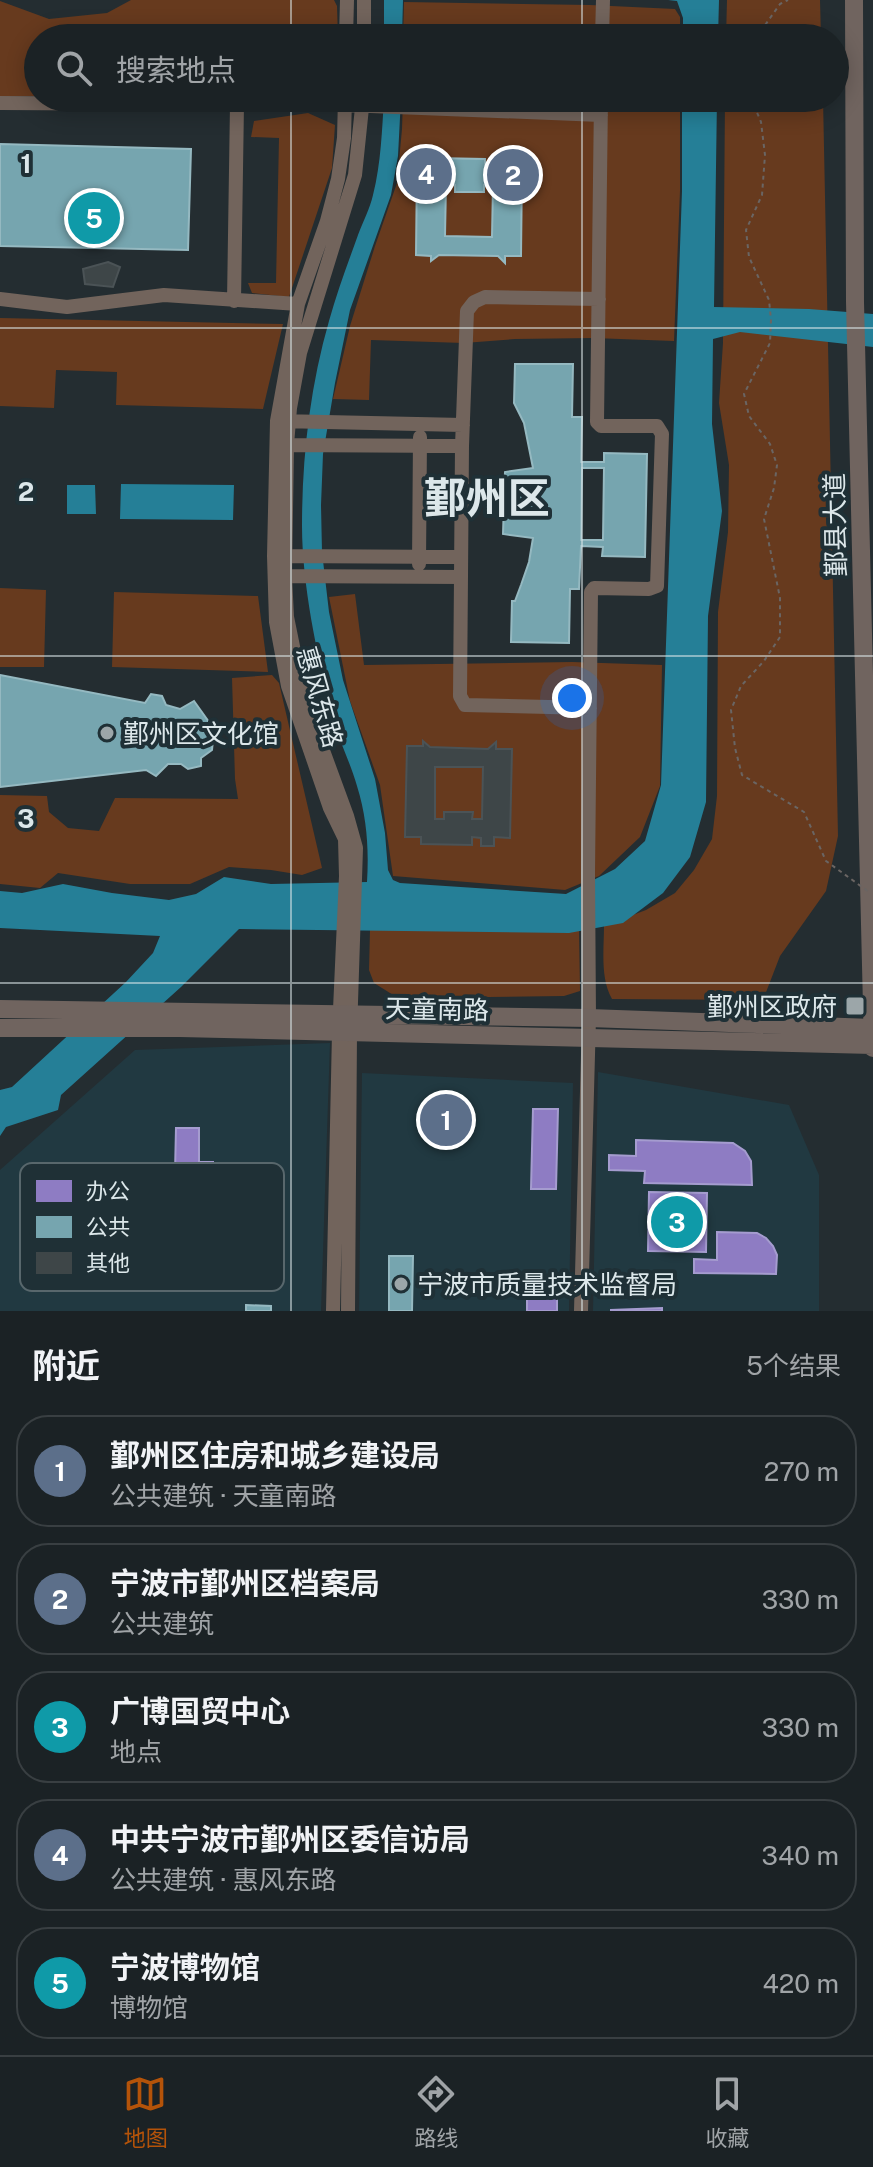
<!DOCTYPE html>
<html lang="zh">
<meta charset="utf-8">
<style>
:root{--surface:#1b2225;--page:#282f32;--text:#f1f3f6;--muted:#a0a4a7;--line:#393f42;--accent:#b45309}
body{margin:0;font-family:"Public Sans","Noto Sans SC",sans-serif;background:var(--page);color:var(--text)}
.you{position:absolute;left:572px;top:698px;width:28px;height:28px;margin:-20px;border:6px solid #fff;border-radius:50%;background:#1a73e8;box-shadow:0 0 0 12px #1a73e833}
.badge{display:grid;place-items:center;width:52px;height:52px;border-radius:50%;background:var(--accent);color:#fff;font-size:26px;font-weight:700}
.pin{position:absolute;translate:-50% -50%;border:4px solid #fff;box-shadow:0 2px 8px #0006}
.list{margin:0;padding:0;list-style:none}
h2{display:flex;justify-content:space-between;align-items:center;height:104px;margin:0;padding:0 32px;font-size:34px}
h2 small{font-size:26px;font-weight:400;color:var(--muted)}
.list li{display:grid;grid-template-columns:52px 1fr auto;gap:24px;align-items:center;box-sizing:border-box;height:112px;margin:0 16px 16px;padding:0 16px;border:2px solid var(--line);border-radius:32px}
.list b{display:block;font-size:30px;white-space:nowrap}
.list p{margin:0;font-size:26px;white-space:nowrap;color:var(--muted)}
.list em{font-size:26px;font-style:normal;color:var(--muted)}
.icon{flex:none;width:44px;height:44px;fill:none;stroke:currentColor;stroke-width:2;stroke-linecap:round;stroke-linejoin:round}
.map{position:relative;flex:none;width:873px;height:1311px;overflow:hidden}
.search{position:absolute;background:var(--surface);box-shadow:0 4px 20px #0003;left:24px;right:24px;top:24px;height:88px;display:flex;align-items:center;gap:20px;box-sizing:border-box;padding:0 28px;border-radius:44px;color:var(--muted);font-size:30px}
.sheet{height:744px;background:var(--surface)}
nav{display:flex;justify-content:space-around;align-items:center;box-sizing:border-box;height:112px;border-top:2px solid var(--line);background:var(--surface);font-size:22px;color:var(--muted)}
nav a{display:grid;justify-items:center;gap:4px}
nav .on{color:var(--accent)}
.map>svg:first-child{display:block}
.built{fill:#213941}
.green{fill:#673a1e}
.water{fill:#257f97}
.offices{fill:#8e7cc3;stroke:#a59ccf;stroke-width:2}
.public{fill:#76a5af;stroke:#95b9c1;stroke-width:2;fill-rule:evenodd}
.building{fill:#3e4648;stroke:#4b5356;stroke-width:2;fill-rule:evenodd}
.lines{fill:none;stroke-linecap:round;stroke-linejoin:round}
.path{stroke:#6a6563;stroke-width:2;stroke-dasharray:4 4;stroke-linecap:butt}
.minor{stroke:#72645c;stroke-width:14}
.major{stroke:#70645f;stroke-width:18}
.path-bridge{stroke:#6a6563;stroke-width:2;stroke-dasharray:4 4;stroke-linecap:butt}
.grid{fill:none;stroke:#dce7ea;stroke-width:2;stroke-opacity:0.55}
.poi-dot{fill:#9ca6a9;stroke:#1f3036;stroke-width:3}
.labels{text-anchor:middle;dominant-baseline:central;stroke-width:8;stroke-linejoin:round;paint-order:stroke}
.street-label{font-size:26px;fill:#dce7ea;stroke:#1f3036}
.poi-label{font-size:26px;fill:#dce7ea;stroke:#1f3036;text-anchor:start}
.town-label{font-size:42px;font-weight:bold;fill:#dce7ea;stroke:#1f3036}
.key{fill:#1f3036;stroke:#58676c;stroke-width:2}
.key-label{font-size:22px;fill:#dce7ea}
.grid-label{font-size:26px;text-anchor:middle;font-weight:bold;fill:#dce7ea;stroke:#1f3036;stroke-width:8;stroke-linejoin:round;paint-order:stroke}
</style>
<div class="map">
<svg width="873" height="1311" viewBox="0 0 873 1311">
<rect width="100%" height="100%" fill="#242d31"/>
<path class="built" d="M330,1043L321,1311H0V1170L135,1050Z
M598,1072L789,1105L819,1175V1311H593Z
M362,1073L573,1083L569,1311H359Z"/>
<path class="green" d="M131,0H334L337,6L338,38H38V96H0V1L49,19L107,13Z
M727,0H820L821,38H726Z
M404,2L590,5L675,9L680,17V38H403Z
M403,98H680V191L674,341L593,338L515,339L464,343L371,340L369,400L333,399L350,326L375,246L397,183L402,129Z
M725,98H823L838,836L826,891L780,956L763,1000L612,999C600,978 604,949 604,926L646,910L675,893L694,870L712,839L717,796L718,612L728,532L729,465L719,403L723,343Z
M308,113L335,125L332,168L289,297L252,293L248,283H276L279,138L251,137L254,121Z
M0,318L283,324L263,409L116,405L117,372L56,370L54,408L0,406Z
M0,588L46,590L44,667H0Z
M114,592L258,596L268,672L112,667Z
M355,594L364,665L572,662L662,665L660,786L640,837L599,876L565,890L393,876L380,785L350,701L329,597Z
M272,675L279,683L322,868L302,875L271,870L229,867L190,884H130L58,873L40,888L0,884V795L47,796L49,812L68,828L99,831L115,798L238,799L235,779L232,678Z
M579,927L580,991L564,996L398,998L374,983L369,970L370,930Z"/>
<path class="water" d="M384,0H403L402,38H384Z
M668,0H719L718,38H683V18L677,1Z
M384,98H401L398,156L391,195L350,310L335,383L323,454L321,505L322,552L329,612L343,680L375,779L385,833L388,870L393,880L400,883L566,894L615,869L645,841L661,785L682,191V98H717L714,307L809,309L873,314V347L740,332L713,339L712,424L722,511L708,616L706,802L690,857L663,893L623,923L569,933L239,929L181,987L61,1095L58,1110L6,1127L0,1136V1090L12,1087L126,982L153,953L160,936L0,928V891L22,893L63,884L112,893L169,900L196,894L224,877L271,884L367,882C369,849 367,818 357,786C350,761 337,737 331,712C317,654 302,585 302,526C302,457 310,387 329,321C337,292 348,263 358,235C363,222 370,208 373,195C381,163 382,130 384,98Z
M121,484L234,485L233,520L120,519Z
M67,485H95L96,514H67Z"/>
<path class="offices" d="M533,1109H558L556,1189H531Z
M176,1128H199V1162H213V1176H228V1173H240V1177H252L251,1233H225L224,1243H200V1217L174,1216Z
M636,1140L733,1143L745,1151L751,1161L752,1185L644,1183L645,1171L609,1170V1155L636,1156Z
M649,1192L707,1193L706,1252L648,1251Z
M717,1232L757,1233L766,1238L773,1246L777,1255L776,1274L694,1273V1259L717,1260Z
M527,1290H557V1311H527Z
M662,1308V1311H611V1310Z"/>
<path class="public" d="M0,144L191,149L188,250L0,246Z
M434,158L485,159V167H494V159H506V167L522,168L521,256H505V263L498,256L439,255L431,261V256L416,255L417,165H434ZM446,184L455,185V192H484V185H493L492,237L445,236Z
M515,364H573L572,417H582L581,462H604V453L647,454L645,557L602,556L603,547L581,546L579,589H570L569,643L511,642L512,601H515L521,585L529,562L533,538L503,534L505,472L533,468L524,423L514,403ZM582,468H604L603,540H581Z
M0,675L145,703L151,694L162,696L166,705L180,709L194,701L214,729L212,750L201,758V766L188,769L181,764H168L156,776L146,770L0,787Z
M389,1256H413L412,1311H389Z
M246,1305L271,1306V1311H246Z"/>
<path class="building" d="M108,262L120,267L113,287L85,284L83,269Z
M423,741L430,747L488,749L496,742V749H512L510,838L494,837V846H481V838L472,837V845L421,844V837H405L407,746H423ZM435,767H483L482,819H472L473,812H444V819H435Z"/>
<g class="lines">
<path class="path" d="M756,38L780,4L788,0"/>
<path class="minor" d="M346,38L347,0
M364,38V0
M602,38L603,0
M0,103L345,105L601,115
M0,299L67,307L164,295L298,304
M234,301L237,104
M279,421L463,425
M279,445L462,446
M278,556L461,557
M419,564L420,437
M277,576L461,577L462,446L467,311L474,302L485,297L599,299
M461,577L460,696L465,705L590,708
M333,1311L339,1032L346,876L345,839L330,808L288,686L276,622L274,556L277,421L298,304L327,221L338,179L344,138L345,98
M348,1311L350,1033L356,848L347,816L303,696L287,617L285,576L287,445L290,408L300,353L355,175L363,98
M581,1311L589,1018L588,873L591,592L594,588L649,589L657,586L662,434L657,426H601L597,422L601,98"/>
<path class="major" d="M854,0L855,302L873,1048
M0,1009L589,1018L873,1028
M0,1028H180L873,1045"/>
<path class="path-bridge" d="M751,98L761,122L765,155L762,195L746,230L749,257L769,300L771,320L770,343L744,394L749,416L770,444L777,465L774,488L764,519L780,598V637L764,661L741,686L731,710L735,748L742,775L804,812L826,861L869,892"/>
</g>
<path class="grid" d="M291,0V38M582,0V38M291,98V1311M582,98V1311M0,328H873M0,656H873M0,983H873"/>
<g class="poi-dot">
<circle cx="107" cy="733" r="8"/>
<rect x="845" y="996" width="20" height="20" rx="4"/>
<circle cx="401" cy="1284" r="8"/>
</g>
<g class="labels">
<g class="street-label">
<text transform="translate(835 525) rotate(-91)">鄞县大道</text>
<text transform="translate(320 697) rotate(74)">惠风东路</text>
<text transform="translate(437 1009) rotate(1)">天童南路</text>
</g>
<g class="poi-label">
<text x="123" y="733">鄞州区文化馆</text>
<text x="837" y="1006" text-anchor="end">鄞州区政府</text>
<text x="417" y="1284">宁波市质量技术监督局</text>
</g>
<g class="town-label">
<text x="487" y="497">鄞州区</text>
</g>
</g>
<rect x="20" y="1163" width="264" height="128" rx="12" class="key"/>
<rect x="36" y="1180" width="36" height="22" fill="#8e7cc3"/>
<rect x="36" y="1216" width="36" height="22" fill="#76a5af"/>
<rect x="36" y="1252" width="36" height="22" fill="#3e4648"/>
<g class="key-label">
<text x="86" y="1199">办公</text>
<text x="86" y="1235">公共</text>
<text x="86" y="1271">其他</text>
</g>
<g class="grid-label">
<text x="26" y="173">1</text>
<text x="26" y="501">2</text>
<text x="26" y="828">3</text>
</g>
</svg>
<div class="you"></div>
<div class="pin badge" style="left:446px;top:1120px;background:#5c6f8a">1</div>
<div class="pin badge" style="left:513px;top:175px;background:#5c6f8a">2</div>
<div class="pin badge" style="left:677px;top:1222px;background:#0f9aa8">3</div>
<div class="pin badge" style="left:426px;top:174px;background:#5c6f8a">4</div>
<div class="pin badge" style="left:94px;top:218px;background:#0f9aa8">5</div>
<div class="search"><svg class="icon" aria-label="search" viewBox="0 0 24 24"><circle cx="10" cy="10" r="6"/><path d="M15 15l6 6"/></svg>搜索地点</div>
</div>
<section class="sheet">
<h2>附近<small>5个结果</small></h2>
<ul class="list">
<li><span class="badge" style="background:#5c6f8a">1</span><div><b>鄞州区住房和城乡建设局</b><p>公共建筑 · 天童南路</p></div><em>270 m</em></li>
<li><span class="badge" style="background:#5c6f8a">2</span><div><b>宁波市鄞州区档案局</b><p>公共建筑</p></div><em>330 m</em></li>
<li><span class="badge" style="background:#0f9aa8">3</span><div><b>广博国贸中心</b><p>地点</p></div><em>330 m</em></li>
<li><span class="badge" style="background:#5c6f8a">4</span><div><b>中共宁波市鄞州区委信访局</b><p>公共建筑 · 惠风东路</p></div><em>340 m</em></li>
<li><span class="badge" style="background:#0f9aa8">5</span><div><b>宁波博物馆</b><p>博物馆</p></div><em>420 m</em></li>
</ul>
</section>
<nav>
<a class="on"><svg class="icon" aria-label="map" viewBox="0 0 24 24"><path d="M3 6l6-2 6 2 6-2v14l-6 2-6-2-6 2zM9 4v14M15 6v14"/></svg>地图</a>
<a><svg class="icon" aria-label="directions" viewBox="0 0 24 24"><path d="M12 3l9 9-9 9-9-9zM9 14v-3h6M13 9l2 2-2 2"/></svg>路线</a>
<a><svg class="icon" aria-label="saved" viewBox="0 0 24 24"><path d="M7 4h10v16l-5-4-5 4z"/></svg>收藏</a>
</nav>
